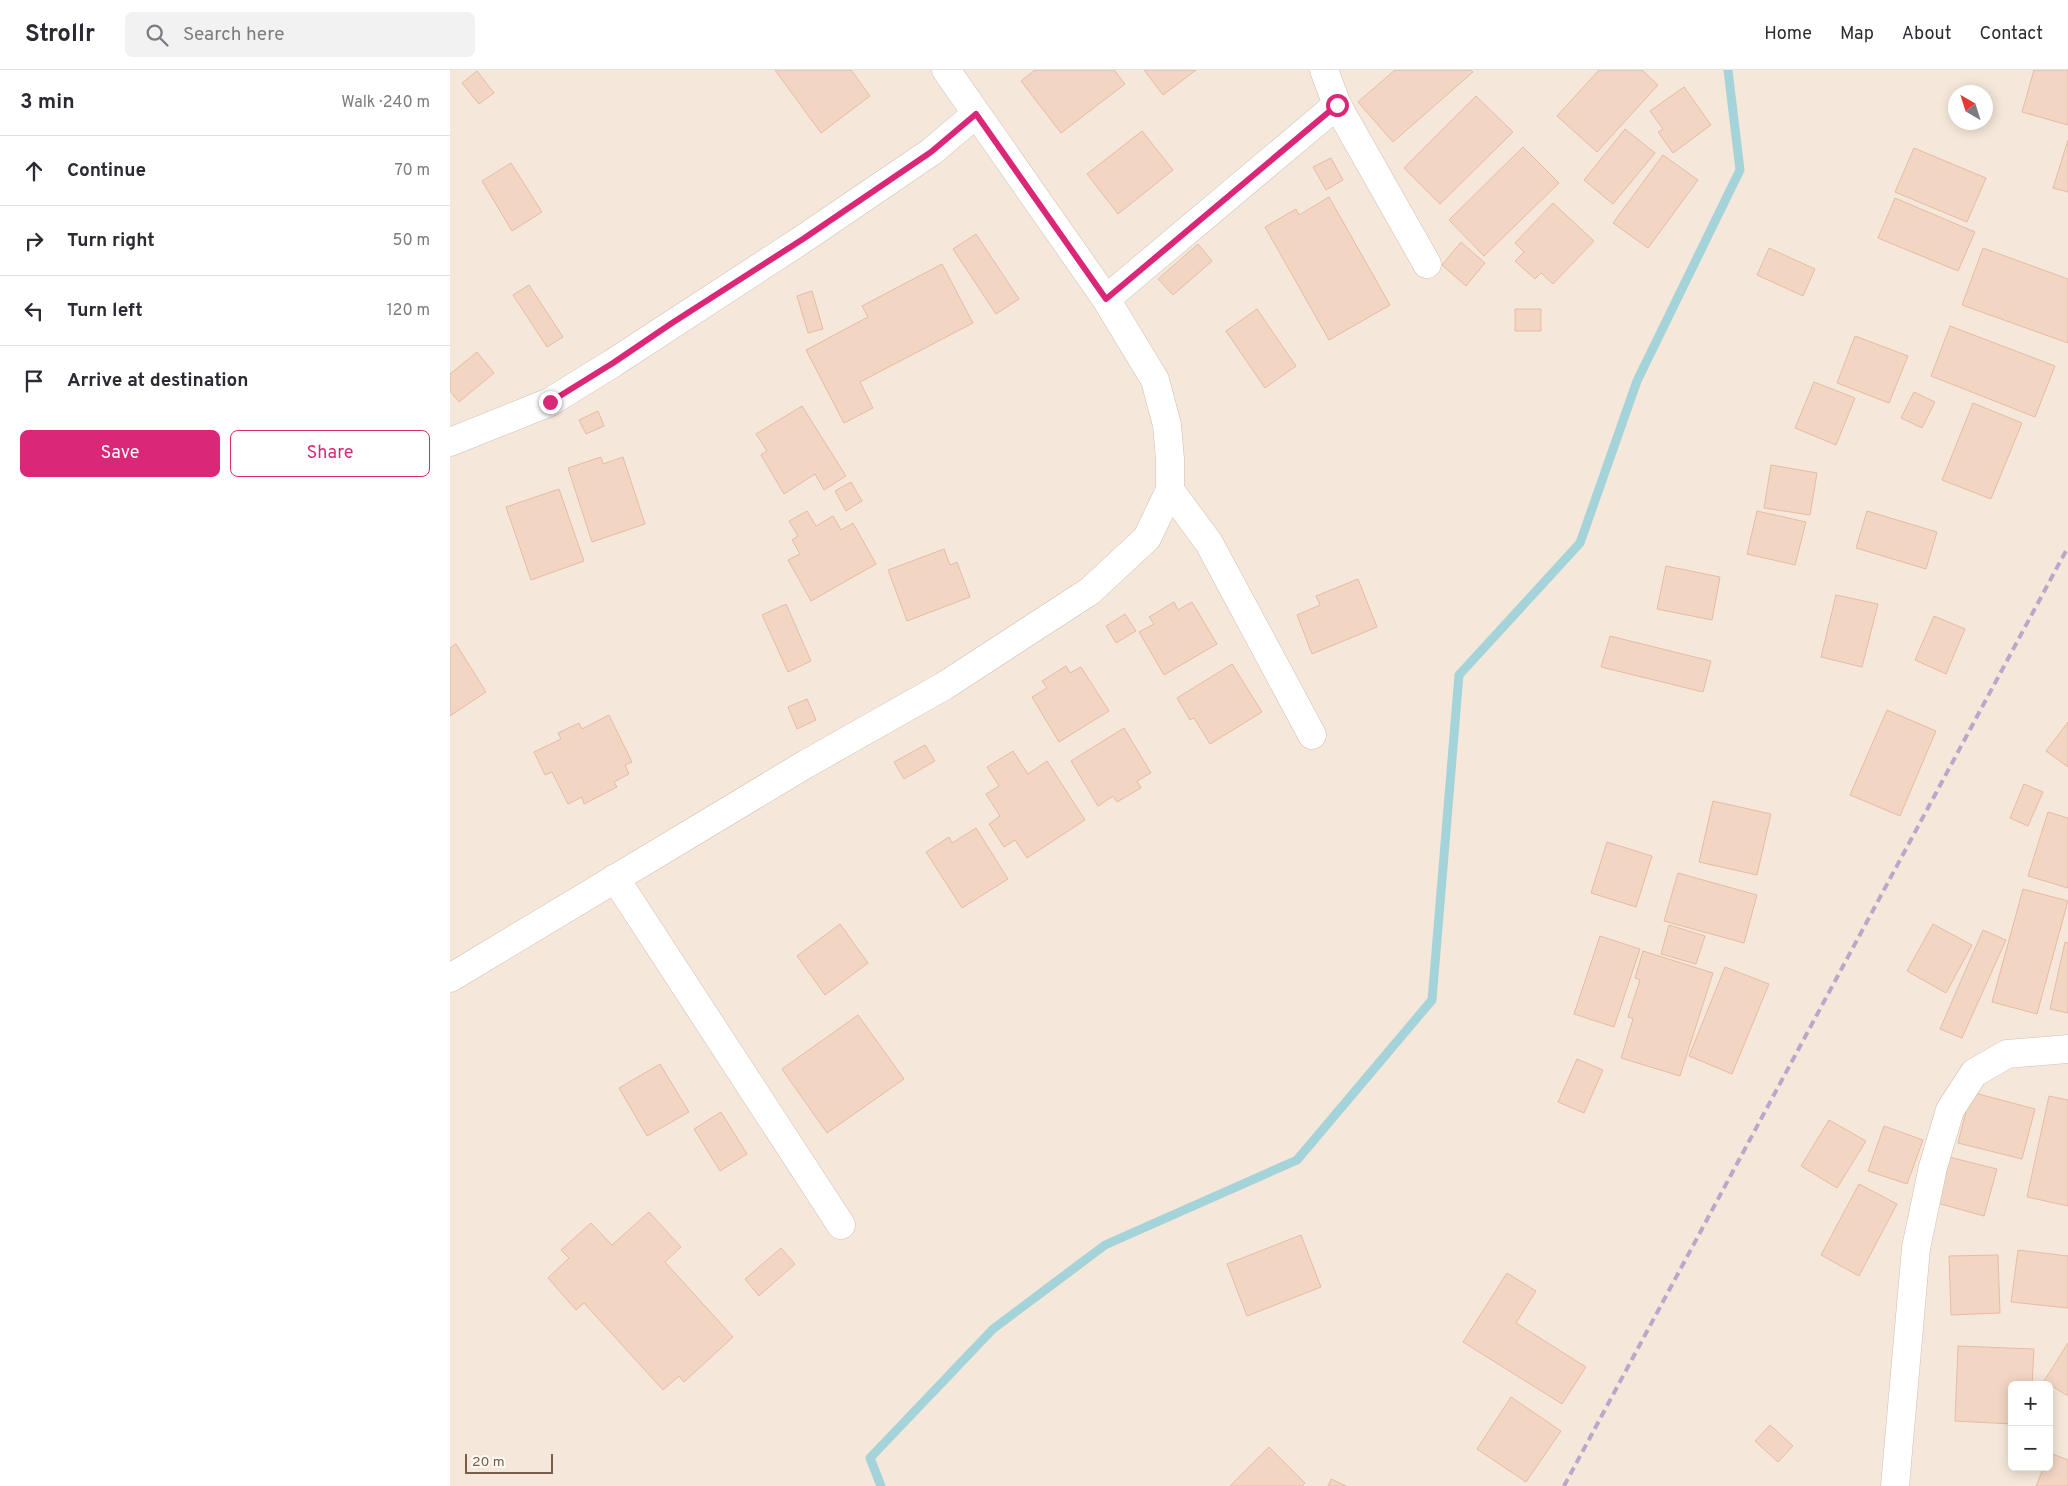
<!DOCTYPE html>
<meta charset="utf-8">
<style>
:root{--surface:#fff;--page:#f2f2f3;--text:#2b2b33;--muted:#7c7c81;--line:#e1e1e2;--accent:#db2777}
body{margin:0;font-family:Overpass,sans-serif;background:var(--page);color:var(--text)}
.controls{position:absolute;right:15px;bottom:15px;display:grid;overflow:hidden;border-radius:8px;box-shadow:0 2px 12px #0003}
.controls button{width:45px;height:45px;display:grid;place-items:center;padding:0;border:0;border-bottom:1px solid var(--line);background:var(--surface);color:var(--text);font:25px sans-serif}
.compass{position:absolute;left:1498px;top:15px;width:45px;height:45px;border-radius:50%;background:var(--surface);box-shadow:0 2px 12px #0003;rotate:321deg}
.scale{position:absolute;left:15px;bottom:12px;width:88px;box-sizing:border-box;padding-left:5px;border:2px solid #7a5c4d;border-top:0;font-size:14px;line-height:18px;white-space:nowrap;color:#7a5c4d;-webkit-text-stroke:4px #fffaf3;paint-order:stroke}
.stop{position:absolute;width:15px;height:15px;margin:-11px;border:4px solid #db2777;border-radius:50%;background:#fff}
.stop.end{background:#db2777;border-color:#fff;box-shadow:0 1px 5px #0008}
.list{margin:0;padding:0;list-style:none}
h2{display:flex;justify-content:space-between;align-items:center;height:65px;margin:0;padding:0 20px;font-size:21px}
h2 small{font-size:16px;font-weight:400;color:var(--muted)}
.list li{display:grid;grid-template-columns:32px 1fr auto;gap:15px;align-items:center;box-sizing:border-box;height:70px;padding:0 20px;border-top:1px solid var(--line)}
.list b{display:block;font-size:19px;white-space:nowrap}
.list em{font-size:16px;font-style:normal;color:var(--muted)}
.actions{display:flex;gap:10px;padding:15px 20px}
.actions a{flex:1;padding:11px 0;border:1px solid var(--accent);border-radius:8px;text-align:center;font-size:18px;color:var(--accent)}
.actions .main{background:var(--accent);color:#fff}
.icon{flex:none;width:28px;height:28px;fill:none;stroke:currentColor;stroke-width:2;stroke-linecap:round;stroke-linejoin:round}
.map{position:relative;flex:none;width:1618px;height:1416px;overflow:hidden}
header{display:flex;align-items:center;gap:30px;box-sizing:border-box;height:70px;padding:0 25px;background:var(--surface);border-bottom:1px solid var(--line)}
header strong{font-size:24px}
nav{display:flex;gap:28px;margin-inline-start:auto;font-size:18px}
.search{width:350px;height:45px;background:var(--page);display:flex;align-items:center;gap:12px;box-sizing:border-box;padding:0 18px;border-radius:8px;color:var(--muted);font-size:19px}
main{display:flex}
aside{flex:1;background:var(--surface)}
.map>svg:first-child{display:block}
.residential{fill:#f5e8da;fill-rule:evenodd}
.lines{fill:none;stroke-linecap:round;stroke-linejoin:round}
.stream{stroke:#a5d3da;stroke-width:9}
.building{fill:#f3d5c3;stroke:#e6bba3}
.street-casing{stroke:#d1beb0;stroke-width:29}
.street{stroke:#fff;stroke-width:28}
.rail{stroke:#b9a8c9;stroke-width:4;stroke-dasharray:8 5;stroke-linecap:butt}
.route{stroke:#db2777;stroke-width:6}
</style>
<header>
<strong>Strollr</strong>
<div class="search"><svg class="icon" aria-label="search" viewBox="0 0 24 24"><circle cx="10" cy="10" r="6"/><path d="M15 15l6 6"/></svg>Search here</div>
<nav><a>Home</a><a>Map</a><a>About</a><a>Contact</a></nav>
</header>
<main>
<aside>
<h2>3 min<small>Walk · 240 m</small></h2>
<ul class="list">
<li><svg class="icon" aria-label="ahead" viewBox="0 0 24 24"><path d="M12 20V5M6 11l6-6 6 6"/></svg><div><b>Continue</b></div><em>70 m</em></li>
<li><svg class="icon" aria-label="right" viewBox="0 0 24 24"><path d="M7 20v-9h11M14 6l5 5-5 5"/></svg><div><b>Turn right</b></div><em>50 m</em></li>
<li><svg class="icon" aria-label="left" viewBox="0 0 24 24"><path d="M17 20v-9H6M10 6l-5 5 5 5"/></svg><div><b>Turn left</b></div><em>120 m</em></li>
<li><svg class="icon" aria-label="arrive" viewBox="0 0 24 24"><path d="M6 21V4h12l-3 4 3 4H6"/></svg><div><b>Arrive at destination</b></div></li>
</ul>
<div class="actions"><a class="main">Save</a><a>Share</a></div>
</aside>
<div class="map">
<svg width="1618" height="1416" viewBox="0 0 1618 1416">
<rect width="100%" height="100%" fill="#fdf6ec"/>
<path class="residential" d="M0,0H1618V1416H0ZM1506,22H1536V52H1506ZM1562,1315H1599V1397H1562Z"/>
<g class="lines">
<path class="stream" d="M431,1416L420,1388L543,1259L655,1175L847,1090L982,930L1009,605L1130,473L1187,311L1290,100L1278,0"/>
</g>
<path class="building" d="M325,0H401L420,26L371,63Z
M585,0H664L675,14L611,63L571,11Z
M694,0H746L713,25Z
M945,0H1021L1023,2L943,72L908,32Z
M1149,0H1192L1208,15L1147,82L1107,46Z
M1584,0H1618V55L1572,42Z
M27,1L44,23L29,34L12,13Z
M1234,17L1261,55L1223,83L1208,62L1213,59L1200,41Z
M1026,26L1063,62L990,134L954,98Z
M1175,59L1205,83L1163,134L1134,110Z
M692,61L723,100L668,144L637,104Z
M1618,70V122L1603,118Z
M1073,77L1109,113L1034,186L999,150Z
M1464,78L1536,108L1517,152L1445,122Z
M1213,85L1248,110L1198,178L1163,153Z
M881,88L893,110L876,120L863,97Z
M61,93L92,142L62,161L32,111Z
M879,127L940,235L879,270L815,157L846,139L849,145Z
M1445,128L1525,162L1508,201L1428,168Z
M1103,133L1144,171L1103,214L1091,203L1085,209L1065,191L1074,182L1065,173Z
M526,164L569,229L546,244L503,179Z
M1011,172L1035,193L1016,216L992,195Z
M748,174L762,191L723,225L708,209Z
M1319,178L1365,199L1353,226L1307,205Z
M1533,178L1618,209V273L1512,235Z
M492,194L523,253L410,312L423,338L394,353L356,280L418,247L412,236Z
M79,215L113,267L97,277L63,225Z
M362,221L373,259L358,263L347,226Z
M807,239L846,296L815,318L776,261Z
M1065,239H1091V261H1065Z
M1500,256L1605,296L1585,347L1481,306Z
M1405,266L1458,286L1439,333L1387,313Z
M27,282L44,303L9,332L0,321V304Z
M1364,312L1405,328L1386,375L1345,358Z
M1464,322L1485,332L1472,358L1451,348Z
M1523,333L1572,353L1541,429L1492,410Z
M352,336L396,406L374,420L365,404L334,424L311,385L317,381L306,364Z
M148,341L154,356L136,364L129,350Z
M151,387L153,394L173,387L195,454L142,472L118,398Z
M1321,395L1367,403L1360,445L1314,438Z
M401,412L412,431L396,441L385,421Z
M109,419L134,491L81,510L56,437Z
M357,441L366,456L383,446L391,460L403,453L426,494L361,531L338,490L350,484L342,470L348,466L339,451Z
M1307,441L1356,452L1345,495L1297,484Z
M1417,441L1487,462L1476,499L1406,478Z
M494,479L500,495L507,492L520,527L457,551L438,500Z
M1216,496L1270,507L1262,550L1207,539Z
M908,509L927,557L862,584L847,545L870,535L866,526Z
M1386,525L1428,534L1412,597L1371,587Z
M724,532L728,540L742,532L767,574L714,605L689,562L704,554L699,547Z
M336,534L361,591L338,602L312,545Z
M675,544L686,561L666,573L656,556Z
M1484,546L1515,559L1496,604L1465,590Z
M1160,566L1261,591L1253,622L1151,597Z
M6,574L36,622L0,646V578Z
M782,594L812,642L760,674L744,648L740,650L727,628Z
M616,596L620,603L631,597L659,641L609,672L582,627L597,618L592,611Z
M357,629L366,650L347,659L338,637Z
M1437,640L1486,661L1450,746L1400,725Z
M159,645L182,692L175,695L179,704L164,712L167,717L134,734L132,727L118,734L102,702L95,705L84,682L111,669L108,663L129,653L132,659Z
M1618,652V697L1596,681Z
M674,658L701,703L687,711L691,718L667,732L663,726L648,736L621,691Z
M475,675L485,691L454,709L444,692Z
M563,681L578,704L597,691L635,750L577,788L565,770L554,777L539,754L550,746L536,724L549,716L537,697Z
M1574,714L1593,722L1578,756L1560,748Z
M1263,731L1321,744L1307,805L1249,792Z
M1598,742L1618,748V818L1578,806Z
M526,758L558,809L512,838L476,782L499,767L502,773Z
M1157,772L1202,786L1186,837L1141,823Z
M1228,803L1307,825L1294,873L1214,851Z
M1573,819L1618,831L1587,944L1542,932Z
M390,854L418,893L375,925L347,886Z
M1483,854L1522,875L1496,923L1457,901Z
M1219,855L1255,866L1246,894L1211,884Z
M1533,860L1556,870L1512,968L1490,959Z
M1150,866L1190,879L1164,957L1124,944Z
M1615,872L1618,873V943L1600,939Z
M1193,881L1263,903L1230,1006L1171,988L1183,949L1178,947L1190,910L1185,908Z
M1275,897L1319,914L1282,1004L1239,986Z
M408,945L454,1009L377,1063L332,999Z
M1127,989L1153,1000L1134,1043L1108,1032Z
M210,994L239,1042L197,1066L169,1018Z
M1521,1022L1585,1039L1572,1089L1508,1073Z
M1599,1026L1618,1030V1136L1577,1127Z
M271,1042L297,1084L270,1101L244,1059Z
M1379,1050L1416,1071L1387,1118L1351,1096Z
M1434,1056L1473,1070L1457,1114L1418,1101Z
M1499,1087L1547,1099L1534,1146L1487,1133Z
M1409,1114L1447,1134L1409,1206L1371,1185Z
M199,1142L231,1177L215,1192L283,1267L234,1312L229,1306L213,1320L134,1233L126,1240L98,1208L119,1188L111,1180L141,1153L162,1175Z
M851,1165L871,1217L797,1246L777,1194Z
M331,1178L345,1194L309,1226L295,1209Z
M1568,1180L1618,1186V1238L1561,1232Z
M1548,1185L1550,1243L1501,1245L1499,1186Z
M1057,1203L1086,1221L1066,1253L1136,1297L1112,1334L1013,1272Z
M1618,1273V1326L1594,1311Z
M1508,1276L1584,1279L1582,1315H1562V1354L1505,1351Z
M1061,1327L1111,1361L1076,1412L1027,1379Z
M1320,1355L1343,1376L1328,1392L1305,1371Z
M819,1377L855,1413L852,1416H780Z
M1600,1383L1618,1390V1416H1586L1594,1397H1599Z
M881,1409L896,1416H878Z"/>
<g class="lines">
<defs>
<path id="street" d="M874,0L887,35L977,194
M656,229L887,35
M0,372L100,332L163,293L353,169L481,82L526,44
M720,420L759,473L862,665
M165,808L391,1155
M0,908L356,694L494,616L640,521L697,468L720,420V389L717,355L705,310L656,229L496,0
M1445,1416L1466,1178L1483,1097L1500,1040L1524,1003L1557,984L1618,979"/>
</defs>
<use href="#street" class="street-casing"/>
<use href="#street" class="street"/>
<path class="rail" d="M1114,1416L1618,477"/>
</g>
<g class="lines">
<path class="route" d="M100,332L163,293L222,253L353,169L481,82L526,44L656,229L887,35"/>
</g>
</svg>
<div class="controls">
<button>+</button>
<button>−</button>
</div>
<svg class="compass" viewBox="-18 -18 36 36"><path d="M0-13l5 13h-10z" fill="#e53935"/><path d="M0 13l5-13h-10z" fill="#7c7c81"/></svg>
<div class="scale">20 m</div>
<div class="stop" style="left:887px;top:35px"></div>
<div class="stop end" style="left:100px;top:332px"></div>
</div>
</main>
